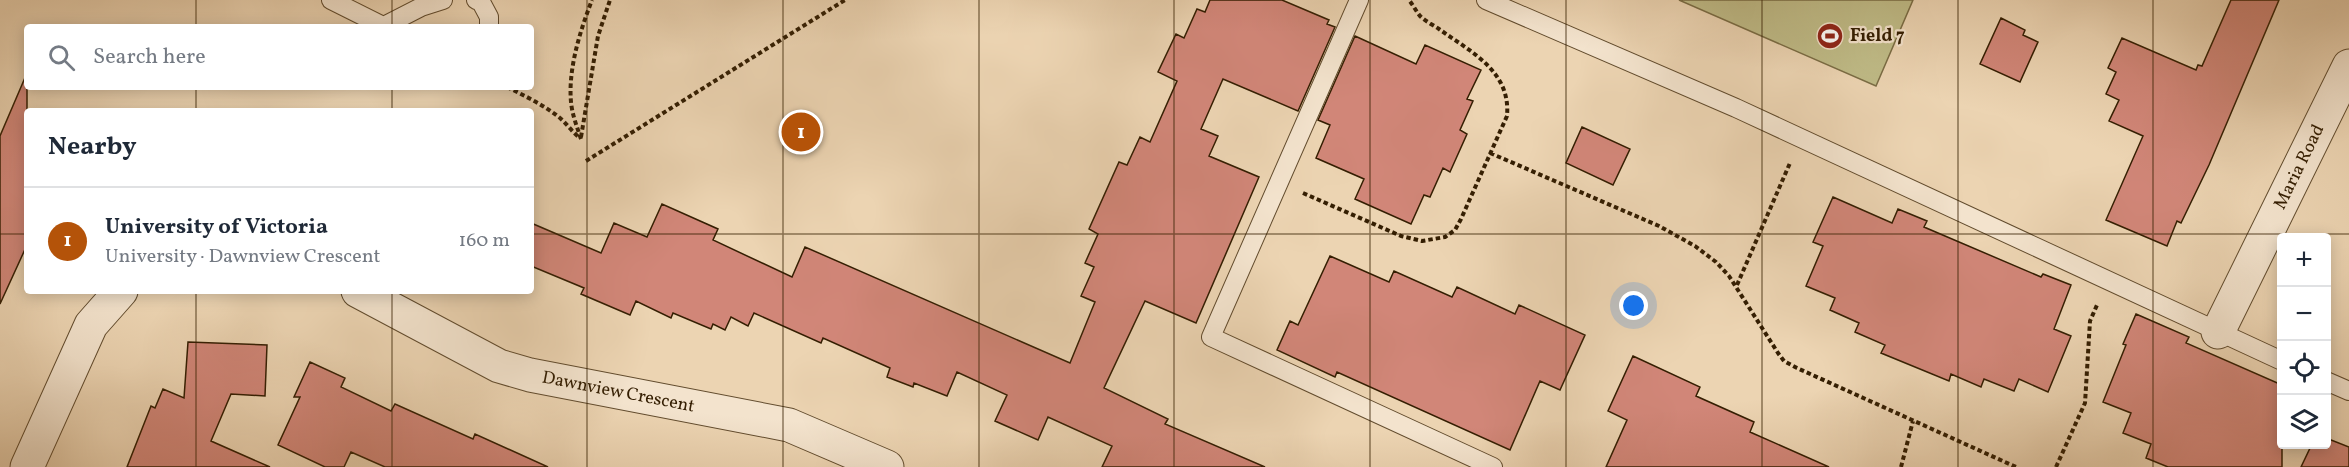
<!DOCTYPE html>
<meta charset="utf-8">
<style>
:root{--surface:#fff;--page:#f6f6f7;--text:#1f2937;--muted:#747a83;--line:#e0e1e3;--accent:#b45309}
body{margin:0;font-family:Vollkorn,serif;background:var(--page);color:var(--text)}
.controls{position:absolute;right:18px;bottom:18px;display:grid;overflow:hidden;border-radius:6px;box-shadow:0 3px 15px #0003}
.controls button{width:54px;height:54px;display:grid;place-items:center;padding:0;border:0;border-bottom:2px solid var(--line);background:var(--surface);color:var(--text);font:30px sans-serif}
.you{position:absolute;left:1634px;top:306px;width:21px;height:21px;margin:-15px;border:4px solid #fff;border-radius:50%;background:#1a73e8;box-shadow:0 0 0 9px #1a73e833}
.badge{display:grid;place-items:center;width:39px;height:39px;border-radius:50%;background:var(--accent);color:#fff;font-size:20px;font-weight:700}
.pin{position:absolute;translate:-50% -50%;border:3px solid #fff;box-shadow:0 2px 6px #0006}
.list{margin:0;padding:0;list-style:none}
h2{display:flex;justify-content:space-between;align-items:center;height:78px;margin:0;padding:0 24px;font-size:26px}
h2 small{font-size:20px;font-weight:400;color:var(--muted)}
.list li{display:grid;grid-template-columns:39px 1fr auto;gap:18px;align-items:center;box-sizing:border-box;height:108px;padding:0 24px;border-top:2px solid var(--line)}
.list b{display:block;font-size:22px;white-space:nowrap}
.list p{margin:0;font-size:20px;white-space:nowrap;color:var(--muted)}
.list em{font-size:20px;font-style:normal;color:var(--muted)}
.icon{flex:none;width:33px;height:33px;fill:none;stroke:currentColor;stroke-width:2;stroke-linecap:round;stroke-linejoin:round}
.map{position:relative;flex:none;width:2349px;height:467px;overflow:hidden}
.search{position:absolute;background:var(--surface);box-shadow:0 3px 15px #0003;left:24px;top:24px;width:510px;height:66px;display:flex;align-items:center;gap:15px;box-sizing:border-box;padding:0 21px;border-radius:6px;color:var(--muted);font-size:22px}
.panel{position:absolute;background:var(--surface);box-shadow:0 3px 15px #0003;left:24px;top:108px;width:510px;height:186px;border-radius:6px}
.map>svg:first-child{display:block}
.green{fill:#bfbb87;stroke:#7a6c44;stroke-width:1.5}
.building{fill:#d18678;stroke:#341e02;stroke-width:1.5}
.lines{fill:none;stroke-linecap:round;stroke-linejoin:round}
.service-casing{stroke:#624c2e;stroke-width:20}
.minor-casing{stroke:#624c2e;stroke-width:35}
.path{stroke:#341e02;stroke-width:4;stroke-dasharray:4.5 3;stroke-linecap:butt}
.service{stroke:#f3e3cd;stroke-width:18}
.minor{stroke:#f3e3cd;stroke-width:33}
.grid{fill:none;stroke:#341e02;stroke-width:1.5;stroke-opacity:0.55}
.labels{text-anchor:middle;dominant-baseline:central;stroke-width:4.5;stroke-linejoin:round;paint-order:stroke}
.poi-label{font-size:18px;font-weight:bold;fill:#341e02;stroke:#f3e3cd;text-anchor:start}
.street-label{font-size:18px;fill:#341e02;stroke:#f3e3cd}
</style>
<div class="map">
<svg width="2349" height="467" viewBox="0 0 2349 467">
<rect width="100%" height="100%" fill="#ecd4b2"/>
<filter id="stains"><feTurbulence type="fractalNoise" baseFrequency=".00333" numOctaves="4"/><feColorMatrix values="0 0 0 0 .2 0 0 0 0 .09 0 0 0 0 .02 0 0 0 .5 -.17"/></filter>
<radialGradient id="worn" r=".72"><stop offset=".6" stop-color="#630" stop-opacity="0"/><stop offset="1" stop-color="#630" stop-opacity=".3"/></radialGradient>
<path class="green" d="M1679,0H1913L1876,86Z"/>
<path class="building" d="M1210,0H1282L1329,20L1327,24L1335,27L1298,111L1223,79L1201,129L1218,136L1209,156L1259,177L1196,323L1145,301L1104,388L1168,419L1165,424L1265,467H1102L1112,446L1048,417L1038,440L995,421L1007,395L957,372L947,396L914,383L913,387L887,377L890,368L823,338L821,343L754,313L748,326L731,317L725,330L713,324L711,329L673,313L671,318L636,301L630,315L581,294L584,288L531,266V223L601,253L614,223L647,237L662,204L718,229L713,240L792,277L805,247L1070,363L1095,302L1081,296L1094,267L1085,263L1098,234L1089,229L1119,162L1127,165L1140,137L1150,142L1177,81L1158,72L1176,34L1184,38L1197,9L1205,12Z
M2231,0H2279L2209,165L2181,223L2177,221L2167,246L2106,220L2143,136L2109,121L2119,100L2106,94L2116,72L2108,68L2122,38L2196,70L2198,65L2202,66Z
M2001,18L2025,30L2023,35L2038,42L2020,82L1980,64Z
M1355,36L1416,64L1425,45L1481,70L1467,99L1473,101L1460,130L1467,134L1450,172L1443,168L1430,197L1424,195L1411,224L1355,199L1364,179L1316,158L1330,125L1318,120Z
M27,73V245L0,304V136Z
M1582,127L1630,149L1613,185L1566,163Z
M1833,197L1892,223L1898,209L1927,221L1924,227L2041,277L2043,274L2071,285L2054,329L2071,336L2048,392L2019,379L2014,391L1984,379L1981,387L1951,374L1949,381L1881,353L1885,345L1855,332L1859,323L1830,310L1835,298L1806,286L1823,246L1813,242Z
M1330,256L1389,282L1394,271L1452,297L1457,287L1515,314L1519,305L1585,335L1560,390L1540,381L1510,450L1337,372L1335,377L1277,350L1290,321L1298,325Z
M2136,314L2189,337L2186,343L2282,385V467H2168L2146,458L2151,444L2123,433L2131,413L2103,402L2126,345L2123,344Z
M188,342L267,345L265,396L231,394L211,441L270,467H127L151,406L155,408L163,389L184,398Z
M1633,356L1700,387L1696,396L1754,422L1750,432L1829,467H1606L1627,420L1608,411Z
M310,362L345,378L341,387L391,411L395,404L473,439L475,434L548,467H385L351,452L344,467H325L278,445L300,397H294Z
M2326,438L2349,447V467H2301L2312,444H2326Z"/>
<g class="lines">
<defs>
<path id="service" d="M331,0L385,27
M476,0L481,2L489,17V27
M1359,0L1211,337L1493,467
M1486,0L1736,108L2282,361
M384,26L421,7L443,0
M2326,381L2349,391"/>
<g id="minor">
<path id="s1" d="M358,291L499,366L530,375L789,425L887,467"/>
<path id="s2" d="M2218,332L2349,66"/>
<path d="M27,467L91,325L121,291"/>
</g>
</defs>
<use href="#service" class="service-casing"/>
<use href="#minor" class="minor-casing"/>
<path class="path" d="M507,87C525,96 544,105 560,118C567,124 572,132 580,138
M581,137L598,36L610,0
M581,139C577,127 572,114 571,102C568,69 580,31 592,0
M1490,153L1659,226L1695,246L1716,262L1729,276L1778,353L1784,361L1797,368L2016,467
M586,161L845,0
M1303,193L1401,236L1422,241L1445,237L1455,230L1461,219L1507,116C1511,71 1471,52 1439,29C1433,25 1425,21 1420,16C1416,11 1413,5 1409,0
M1737,285L1790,163
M1901,467L1913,421
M2056,467L2085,403L2090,321L2097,305"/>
<use href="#service" class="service"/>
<use href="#minor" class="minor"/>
</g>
<path class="grid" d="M196,0V27M392,0V27M587,0V467M783,0V467M979,0V467M1174,0V467M1370,0V467M1566,0V467M1762,0V467M1958,0V467M2153,0V467M196,87V111M392,87V111M0,234H27M531,234H2349M196,291V467M392,291V467"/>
<defs>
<symbol id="stadium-disc" viewBox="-11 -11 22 22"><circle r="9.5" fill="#8f2418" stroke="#f3e3cd"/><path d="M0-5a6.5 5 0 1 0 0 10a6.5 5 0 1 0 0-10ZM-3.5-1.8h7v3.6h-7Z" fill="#fff"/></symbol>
</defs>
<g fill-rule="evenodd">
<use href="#stadium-disc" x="1815" y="21" width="30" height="30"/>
</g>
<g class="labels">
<g class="poi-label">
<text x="1850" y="36">Field 7</text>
</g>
<g class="street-label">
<text stroke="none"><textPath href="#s2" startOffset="184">Maria Road</textPath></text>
<text stroke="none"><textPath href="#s1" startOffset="282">Dawnview Crescent</textPath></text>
</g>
</g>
<rect width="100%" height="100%" filter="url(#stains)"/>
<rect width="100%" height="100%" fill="url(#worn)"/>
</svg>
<div class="controls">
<button>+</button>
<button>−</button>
<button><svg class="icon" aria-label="locate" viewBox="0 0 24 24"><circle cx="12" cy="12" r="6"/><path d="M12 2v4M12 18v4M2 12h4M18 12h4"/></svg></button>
<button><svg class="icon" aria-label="layers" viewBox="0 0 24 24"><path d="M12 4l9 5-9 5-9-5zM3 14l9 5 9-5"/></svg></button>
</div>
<div class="you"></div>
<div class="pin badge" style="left:801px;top:132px">1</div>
<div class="search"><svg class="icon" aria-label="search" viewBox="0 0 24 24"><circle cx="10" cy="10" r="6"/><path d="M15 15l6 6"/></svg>Search here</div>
<section class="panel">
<h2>Nearby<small></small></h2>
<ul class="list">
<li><span class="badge">1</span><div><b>University of Victoria</b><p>University · Dawnview Crescent</p></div><em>160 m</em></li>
</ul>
</section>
</div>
